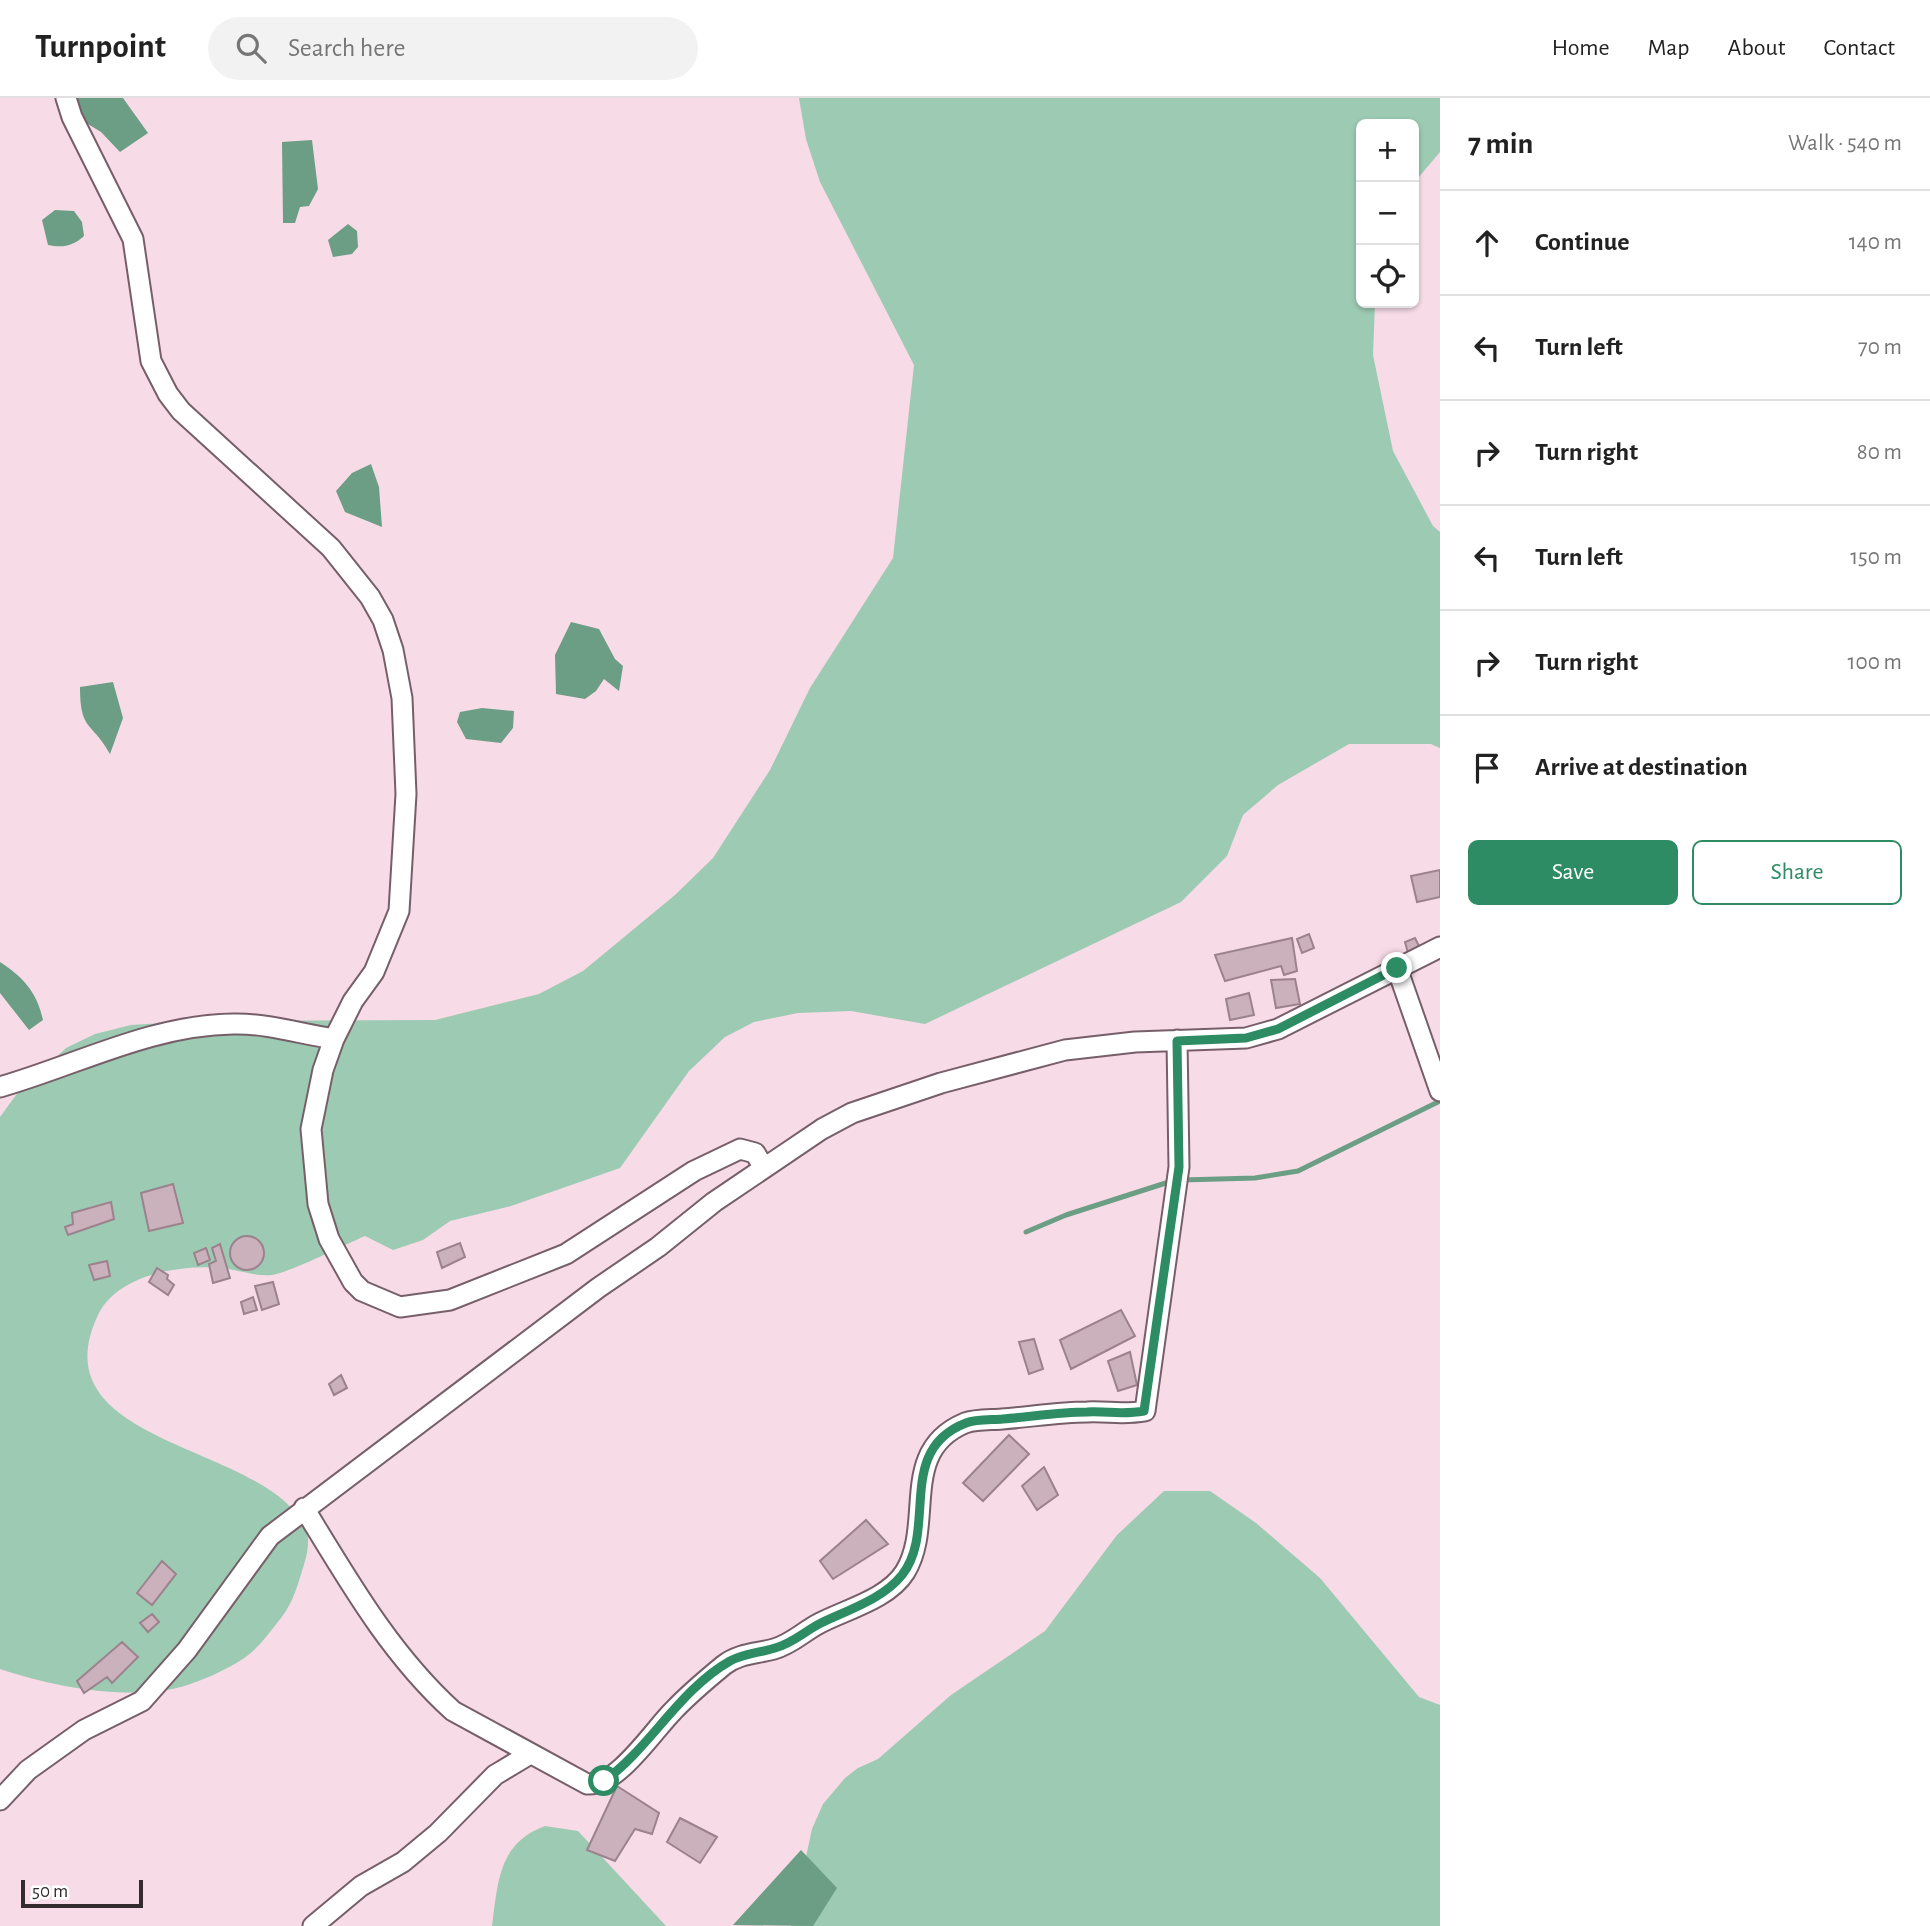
<!DOCTYPE html>
<meta charset="utf-8">
<style>
:root{--surface:#fff;--page:#f2f2f2;--text:#222;--muted:#767676;--line:#e0e0e0;--accent:#2d8c64}
body{margin:0;font-family:"Alegreya Sans",sans-serif;background:var(--page);color:var(--text)}
.controls{position:absolute;right:21px;top:21px;display:grid;overflow:hidden;border-radius:10px;box-shadow:0 2px 5px #0004}
.controls button{width:63px;height:63px;display:grid;place-items:center;padding:0;border:0;border-bottom:2px solid var(--line);background:var(--surface);color:var(--text);font:35px sans-serif}
.scale{position:absolute;left:21px;bottom:18px;width:122px;box-sizing:border-box;padding-left:7px;border:4px solid #352b2f;border-top:0;font-size:19px;line-height:24px;white-space:nowrap;color:#352b2f;-webkit-text-stroke:5px #fff;paint-order:stroke}
.stop{position:absolute;width:21px;height:21px;margin:-16px;border:5px solid #2d8c64;border-radius:50%;background:#fff}
.stop.end{background:#2d8c64;border-color:#fff;box-shadow:0 2px 7px #0008}
.list{margin:0;padding:0;list-style:none}
h2{display:flex;justify-content:space-between;align-items:center;height:91px;margin:0;padding:0 28px;font-size:30px}
h2 small{font-size:23px;font-weight:400;color:var(--muted)}
.list li{display:grid;grid-template-columns:46px 1fr auto;gap:21px;align-items:center;box-sizing:border-box;height:105px;padding:0 28px;border-top:2px solid var(--line)}
.list b{display:block;font-size:26px;white-space:nowrap}
.list em{font-size:23px;font-style:normal;color:var(--muted)}
.actions{display:flex;gap:14px;padding:21px 28px}
.actions a{flex:1;padding:16px 0;border:2px solid var(--accent);border-radius:10px;text-align:center;font-size:24px;color:var(--accent)}
.actions .main{background:var(--accent);color:#fff}
.icon{flex:none;width:38px;height:38px;fill:none;stroke:currentColor;stroke-width:2;stroke-linecap:round;stroke-linejoin:round}
.map{position:relative;flex:none;width:1440px;height:1828px;overflow:hidden}
header{display:flex;align-items:center;gap:42px;box-sizing:border-box;height:98px;padding:0 35px;background:var(--surface);border-bottom:2px solid var(--line)}
header strong{font-size:33px}
nav{display:flex;gap:38px;margin-inline-start:auto;font-size:24px}
.search{width:490px;height:63px;background:var(--page);display:flex;align-items:center;gap:18px;box-sizing:border-box;padding:0 24px;border-radius:38px;color:var(--muted);font-size:26px}
main{display:flex}
aside{flex:1;background:var(--surface)}
.map>svg:first-child{display:block}
.green{fill:#9dcab2}
.water{fill:#6b9e84}
.lines{fill:none;stroke-linecap:round;stroke-linejoin:round}
.stream{stroke:#6b9e84;stroke-width:5}
.building{fill:#cbb1bc;stroke:#9b828d;stroke-width:2}
.minor-casing{stroke:#765f69;stroke-width:23}
.minor{stroke:#fff;stroke-width:19}
.route{stroke:#2d8c64;stroke-width:9}
</style>
<header>
<strong>Turnpoint</strong>
<div class="search"><svg class="icon" aria-label="search" viewBox="0 0 24 24"><circle cx="10" cy="10" r="6"/><path d="M15 15l6 6"/></svg>Search here</div>
<nav><a>Home</a><a>Map</a><a>About</a><a>Contact</a></nav>
</header>
<main>
<div class="map">
<svg width="1440" height="1828" viewBox="0 0 1440 1828">
<rect width="100%" height="100%" fill="#f7dbe7"/>
<path class="green" d="M799,0H1440V54L1418,80L1414,93V26H1361V205H1375L1373,257L1393,353L1433,428L1440,434V650L1431,646H1349L1278,687L1243,717L1227,758L1181,804L925,926L851,913L798,915L754,924L725,939L689,973L620,1070L511,1108L450,1123L423,1142L393,1152L365,1138C344,1147 291,1174 272,1177C256,1179 236,1171 220,1170C180,1166 117,1177 98,1217C35,1350 272,1345 306,1432C311,1444 306,1461 302,1473C296,1493 291,1509 277,1525C270,1534 262,1545 253,1553C236,1569 190,1589 167,1592C113,1600 51,1588 0,1571V1019L16,997L66,950L95,936L131,927L195,923L435,922L539,896L583,873L675,797L713,760L770,672L810,590L893,460L914,267L820,84L806,41Z
M1164,1393H1210L1256,1425L1320,1480L1419,1599L1440,1607V1828H791L812,1731L823,1706L845,1680L858,1670L878,1661L951,1597L1045,1533L1117,1437Z
M545,1728L578,1733L666,1828H492C498,1785 498,1745 545,1728Z"/>
<path class="water" d="M76,0H123L148,35L120,54L101,34L83,23Z
M312,42L318,91L309,108L300,109L295,125H283L282,44Z
M55,112L74,113L82,124L84,138C73,148 63,150 48,147L42,122Z
M348,126L357,133L358,149L352,156L333,159L328,142Z
M371,366L379,389L382,429L345,414L336,393L352,375Z
M571,524L599,531L615,561L623,568L619,593L604,581L596,593L585,601L556,596L555,557Z
M113,584L123,620L110,656C92,623 80,634 80,589Z
M482,610L514,613L513,630L501,645L466,641L457,624L460,614Z
M0,864C23,879 37,894 43,922L29,932L0,895Z
M801,1752L837,1790L813,1828L733,1827Z"/>
<g class="lines">
<path class="stream" d="M1182,1082L1255,1080L1298,1073L1440,1003
M1026,1134L1066,1117L1172,1083"/>
</g>
<path class="building" d="M1440,772V799L1417,804L1411,778Z
M1309,836L1314,850L1302,855L1297,841Z
M1292,840L1297,873L1284,877L1281,868L1225,883L1215,857Z
M1415,840L1420,850L1408,855L1405,844Z
M1295,881L1300,906L1276,910L1271,882Z
M1249,895L1254,917L1230,922L1226,901Z
M173,1086L183,1125L149,1133L141,1095Z
M111,1104L114,1121L68,1137L65,1129L73,1126L72,1115Z
M230 1155a17 17 0 1 1 34 0a17 17 0 1 1-34 0Z
M460,1145L465,1159L442,1170L437,1154Z
M220,1146L230,1180L213,1185L209,1166L216,1163L212,1150Z
M206,1150L210,1162L198,1167L194,1155Z
M107,1163L110,1178L94,1182L89,1167Z
M157,1170L168,1177L167,1181L174,1187L168,1197L149,1184Z
M273,1184L279,1206L262,1212L255,1188Z
M253,1199L257,1212L244,1216L241,1204Z
M1121,1212L1135,1238L1071,1271L1060,1242Z
M1034,1241L1043,1271L1029,1276L1019,1244Z
M1130,1254L1137,1287L1118,1293L1108,1263Z
M341,1277L347,1290L334,1297L329,1286Z
M1009,1337L1029,1356L983,1403L963,1385Z
M1044,1369L1058,1397L1037,1412L1022,1388Z
M866,1422L888,1446L833,1481L820,1463Z
M162,1463L176,1476L152,1507L137,1495Z
M152,1516L159,1524L148,1534L140,1525Z
M122,1544L138,1559L112,1585L107,1579L84,1595L77,1583Z
M617,1688L659,1715L652,1736L635,1731L615,1763L587,1752Z
M680,1720L717,1739L700,1765L667,1744Z"/>
<g class="lines">
<defs>
<path id="minor" d="M66,0L72,19L133,141L151,263L168,296L181,313L331,450L370,499L383,522L393,552L402,600L406,696L399,813L374,874L353,903L334,941L323,972L311,1031L318,1106L329,1141L353,1184L362,1193L400,1209L450,1202L566,1156L694,1073L740,1051L755,1055L764,1070
M1397,870L1440,993
M0,989C77,967 151,927 233,926C266,925 301,936 334,941
M304,1410C348,1482 390,1556 453,1613L587,1686C617,1689 653,1633 673,1613C688,1597 707,1581 724,1567C740,1555 756,1556 774,1551C792,1546 804,1533 820,1525C847,1511 888,1501 905,1474C935,1425 898,1353 965,1325C976,1321 991,1322 1002,1321C1030,1319 1059,1314 1087,1314C1108,1313 1122,1317 1145,1313L1179,1069L1177,942
M0,1702L28,1672L84,1632L142,1603L187,1552L270,1438L598,1190L658,1149L714,1104L822,1031L852,1015L941,985L1065,952L1135,944L1246,940L1278,931L1440,849
M313,1828L361,1788L403,1764L438,1735L495,1677L530,1656"/>
</defs>
<use href="#minor" class="minor-casing"/>
<use href="#minor" class="minor"/>
</g>
<g class="lines">
<path class="route" d="M604,1683C650,1650 679,1592 730,1563C745,1555 759,1555 775,1550C793,1545 805,1533 821,1525C848,1512 883,1501 902,1477C938,1432 895,1352 966,1325C976,1321 991,1322 1003,1321C1030,1319 1059,1314 1087,1314C1108,1313 1122,1317 1144,1313L1179,1069L1177,943L1246,940L1278,931L1397,870"/>
</g>
</svg>
<div class="controls">
<button>+</button>
<button>−</button>
<button><svg class="icon" aria-label="locate" viewBox="0 0 24 24"><circle cx="12" cy="12" r="6"/><path d="M12 2v4M12 18v4M2 12h4M18 12h4"/></svg></button>
</div>
<div class="scale">50 m</div>
<div class="stop" style="left:604px;top:1683px"></div>
<div class="stop end" style="left:1397px;top:870px"></div>
</div>
<aside>
<h2>7 min<small>Walk · 540 m</small></h2>
<ul class="list">
<li><svg class="icon" aria-label="ahead" viewBox="0 0 24 24"><path d="M12 20V5M6 11l6-6 6 6"/></svg><div><b>Continue</b></div><em>140 m</em></li>
<li><svg class="icon" aria-label="left" viewBox="0 0 24 24"><path d="M17 20v-9H6M10 6l-5 5 5 5"/></svg><div><b>Turn left</b></div><em>70 m</em></li>
<li><svg class="icon" aria-label="right" viewBox="0 0 24 24"><path d="M7 20v-9h11M14 6l5 5-5 5"/></svg><div><b>Turn right</b></div><em>80 m</em></li>
<li><svg class="icon" aria-label="left" viewBox="0 0 24 24"><path d="M17 20v-9H6M10 6l-5 5 5 5"/></svg><div><b>Turn left</b></div><em>150 m</em></li>
<li><svg class="icon" aria-label="right" viewBox="0 0 24 24"><path d="M7 20v-9h11M14 6l5 5-5 5"/></svg><div><b>Turn right</b></div><em>100 m</em></li>
<li><svg class="icon" aria-label="arrive" viewBox="0 0 24 24"><path d="M6 21V4h12l-3 4 3 4H6"/></svg><div><b>Arrive at destination</b></div></li>
</ul>
<div class="actions"><a class="main">Save</a><a>Share</a></div>
</aside>
</main>
